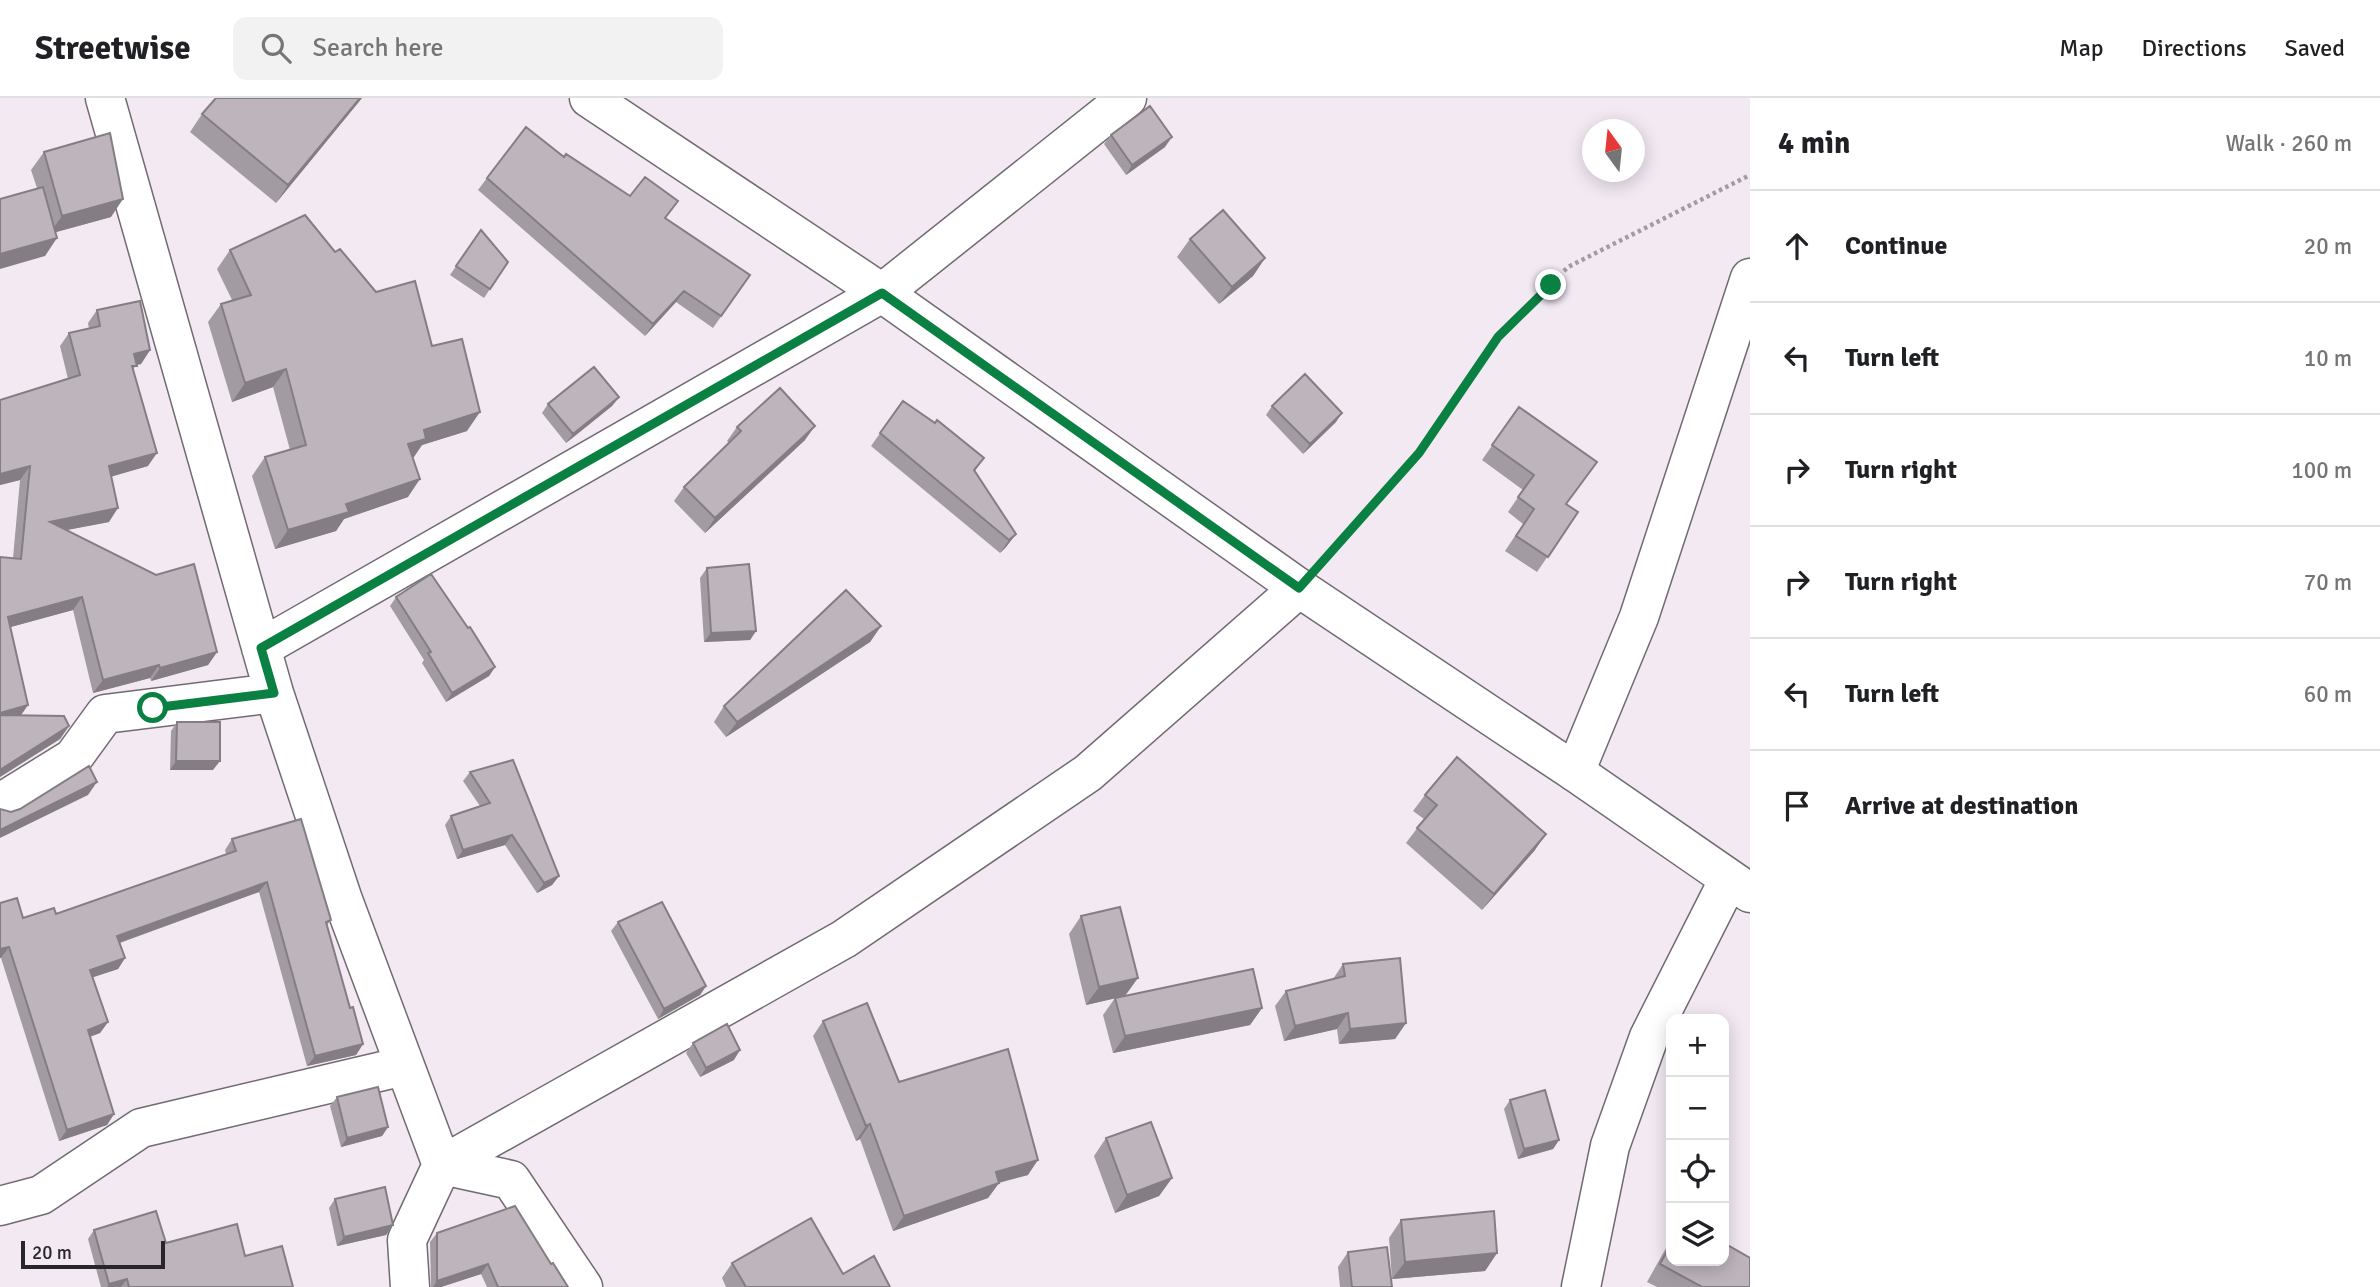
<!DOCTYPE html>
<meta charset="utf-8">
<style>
:root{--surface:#fff;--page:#f2f2f2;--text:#202124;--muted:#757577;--line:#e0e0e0}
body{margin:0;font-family:Signika,sans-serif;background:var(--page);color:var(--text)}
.controls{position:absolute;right:21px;bottom:21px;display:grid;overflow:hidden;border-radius:14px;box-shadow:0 4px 18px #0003}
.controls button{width:63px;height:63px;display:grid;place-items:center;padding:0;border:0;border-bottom:2px solid var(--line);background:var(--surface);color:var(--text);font:35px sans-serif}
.compass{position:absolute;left:1582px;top:21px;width:63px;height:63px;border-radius:50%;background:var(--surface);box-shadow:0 4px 18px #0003;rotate:345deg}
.scale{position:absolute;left:21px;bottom:18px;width:144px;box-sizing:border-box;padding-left:7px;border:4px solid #292629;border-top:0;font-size:19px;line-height:24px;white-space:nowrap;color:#292629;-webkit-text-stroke:5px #f2e9f2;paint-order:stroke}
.stop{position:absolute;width:21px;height:21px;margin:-16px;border:5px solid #0b8043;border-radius:50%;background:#fff}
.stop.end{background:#0b8043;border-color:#fff;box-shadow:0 2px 7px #0008}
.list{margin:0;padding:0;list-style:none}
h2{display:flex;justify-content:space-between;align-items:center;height:91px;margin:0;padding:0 28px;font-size:30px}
h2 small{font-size:23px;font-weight:400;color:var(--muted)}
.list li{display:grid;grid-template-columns:46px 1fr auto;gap:21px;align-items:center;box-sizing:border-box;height:112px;padding:0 28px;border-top:2px solid var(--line)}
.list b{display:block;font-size:26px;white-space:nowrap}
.list em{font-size:23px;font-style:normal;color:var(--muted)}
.icon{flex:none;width:38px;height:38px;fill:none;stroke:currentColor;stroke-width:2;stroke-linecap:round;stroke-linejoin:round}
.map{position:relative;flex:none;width:1750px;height:1189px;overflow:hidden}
header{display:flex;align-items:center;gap:42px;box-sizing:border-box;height:98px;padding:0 35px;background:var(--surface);border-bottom:2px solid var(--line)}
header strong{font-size:33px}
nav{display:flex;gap:38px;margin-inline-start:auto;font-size:24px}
.search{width:490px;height:63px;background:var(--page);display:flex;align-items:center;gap:18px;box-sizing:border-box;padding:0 24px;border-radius:14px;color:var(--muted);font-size:26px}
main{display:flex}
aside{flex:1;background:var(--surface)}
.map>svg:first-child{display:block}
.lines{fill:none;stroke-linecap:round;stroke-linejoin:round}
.street-casing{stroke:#726a72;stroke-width:41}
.primary-casing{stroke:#726a72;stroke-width:41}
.path{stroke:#a29ba2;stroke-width:4.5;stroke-dasharray:3.5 3.5;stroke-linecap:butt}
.street{stroke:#fff;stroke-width:38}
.primary{stroke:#fff;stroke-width:38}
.wall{fill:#a39ba2}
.shaded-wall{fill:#847e84}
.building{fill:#bdb4bc;stroke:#847e84;stroke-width:2}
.route{stroke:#0b8043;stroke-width:9}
</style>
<header>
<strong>Streetwise</strong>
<div class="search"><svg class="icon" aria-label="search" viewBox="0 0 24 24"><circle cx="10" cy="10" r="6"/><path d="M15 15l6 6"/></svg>Search here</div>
<nav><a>Map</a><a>Directions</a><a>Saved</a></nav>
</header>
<main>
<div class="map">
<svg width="1750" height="1189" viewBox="0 0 1750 1189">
<rect width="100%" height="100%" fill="#f2e9f2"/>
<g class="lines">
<defs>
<path id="street" d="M105,0L274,595L343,802L442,1067L407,1142L410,1189
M261,550L882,195L1127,0
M1575,674L1639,519L1750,180
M0,705L73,660L105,616L274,595
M442,1067L844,841L1088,675L1299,490
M442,1067L511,1082L583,1189
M0,1108L41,1097L141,1030L404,968
M1581,1189L1610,1048L1649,939L1729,781"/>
<path id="primary" d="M589,0L882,195L1299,490L1575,674L1750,795"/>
</defs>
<use href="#street" class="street-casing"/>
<use href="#primary" class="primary-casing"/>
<path class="path" d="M1328,458L1419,355L1498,239L1568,169L1750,77"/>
<use href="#street" class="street"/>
<use href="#primary" class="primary"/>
</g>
<path class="wall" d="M216,0H362L276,105L190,34L202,16Z
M1111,37L1165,49L1126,77L1104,46Z
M44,54L111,119L56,134L45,158L37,90L31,72Z
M564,59L666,120L750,177L713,230L676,204L645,238L478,92L487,80Z
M481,132L508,164L484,200L450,177Z
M1190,141L1265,160L1253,178L1219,206L1177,159Z
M230,152L335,154L432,248L467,333L422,347L413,359L408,399L344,421L336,433L275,451L252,378L265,359L290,352L273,289L232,304L208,224L221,206L232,202L217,171Z
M97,212L150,252L141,266L136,267L133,272L148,368L111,378L109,424L66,432L217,554L208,567L151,583L150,580L93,595L73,512L10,529L28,607L21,617L69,628L60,641L0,679V459L13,460L20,382L0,387V302L68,281L60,248L69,235L89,231L88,225Z
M619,299L612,308L566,345L542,315L548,306Z
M903,303L984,360L975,373L1016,436L1006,449L1000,455L871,348Z
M1272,308L1336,324L1303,356L1266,317Z
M1519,309L1567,406L1578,414L1537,474L1505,453L1523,426L1508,414L1523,392L1482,362Z
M737,329L805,342L705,435L674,403L684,389L729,345L727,343Z
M707,470L756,533L750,542L704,544L700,480Z
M396,499L468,530L495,569L489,578L446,604L422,565L424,562L390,508Z
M881,528L870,544L726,639L714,624L724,608Z
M177,624L213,672H170L171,633Z
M470,674L559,778L552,787L537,795L505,747L457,761L445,727L451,718L480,708L463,683Z
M1425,697L1535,752L1482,812L1406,745L1424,721L1413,713Z
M232,741L331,822L327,827L350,910L363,946L356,957L307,968L259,794L120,845L125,860L118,871L92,879L108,924L100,935L90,939L114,1016L107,1027L59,1043L1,860L23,820L56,816L226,756L225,752Z
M1081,818L1125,898L1086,907L1069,836Z
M618,824L706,888L700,897L658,921L611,833Z
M1343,866L1406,925L1395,941L1339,946L1337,931L1284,943L1275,908L1286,893L1333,881Z
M1115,900L1262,910L1250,927L1113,955L1103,917Z
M823,923L899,984L1028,1077L999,1085L988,1100L893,1133L860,1041L856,1043L813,938Z
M693,945L734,962L700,979L686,955Z
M337,999L388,1029L382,1038L341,1049L330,1008Z
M1510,1002L1559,1042L1553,1051L1518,1061L1504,1011Z
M1106,1040L1172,1080L1159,1098L1115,1115L1094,1058Z
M335,1101L393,1127L386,1137L337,1148L329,1110Z
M1401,1122L1497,1155L1485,1173L1392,1181L1389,1140Z
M94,1132L166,1145L245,1158L293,1189H101L88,1141Z
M437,1135L551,1166L568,1189H487L481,1176L441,1189H431L430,1144Z
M1671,1141V1163L1750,1189H1657L1647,1184Z
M1348,1154L1392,1189H1340L1338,1169Z
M732,1165L843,1176L890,1189H726L722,1180Z"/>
<path class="shaded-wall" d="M360,0H362L276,105L288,87Z
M1172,39L1165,49L1126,77L1132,67Z
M123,101L111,119L49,136L62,118Z
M57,140L45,158L0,171V156Z
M1265,160L1253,178L1219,206L1232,189Z
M684,193L676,204L645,238L653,226Z
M150,252L141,266L125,269L134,256Z
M286,271L273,289L232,304L245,285Z
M619,299L612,308L566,345L573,336Z
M480,314L467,333L422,347L414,359L395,364L408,346L424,332Z
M1342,315L1336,324L1303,356L1310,346Z
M815,328L805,342L705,435L715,420Z
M157,355L148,368L100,382L109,368Z
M30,368L20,382L0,387V376Z
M420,381L408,399L344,421L336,433L275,451L288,432L346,406Z
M118,410L109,424L41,437L50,424Z
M1016,436L1006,449L1000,455L1009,442Z
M82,499L73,512L0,532L8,519Z
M881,528L870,544L726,639L737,624Z
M756,533L750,542L704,544L711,535Z
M217,554L208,567L151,583L160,570Z
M159,567L150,580L93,595L103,582Z
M495,569L489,578L446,604L452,595Z
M28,607L19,620L0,626V615Z
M69,628L60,641L0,679V672Z
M176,663H220L213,672H170Z
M97,684L88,697L0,740V732Z
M1546,736L1535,752L1482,812L1494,796Z
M512,737L505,747L457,761L463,752Z
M559,778L552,787L537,795L544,785Z
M267,784L259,794L110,848L117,838Z
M9,849L1,860H0V851Z
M125,860L118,871L82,883L90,872Z
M1138,880L1125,898L1086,907L1099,889Z
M706,888L700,897L658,921L664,911Z
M1262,910L1250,927L1113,955L1125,938Z
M1348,915L1337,931L1284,943L1295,928Z
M108,924L100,935L80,942L88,932Z
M1406,925L1395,941L1339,946L1350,931Z
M363,946L356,957L307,968L315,958Z
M740,952L734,962L700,979L706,970Z
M114,1016L107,1027L59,1043L67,1032Z
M870,1026L860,1041L856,1043L866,1028Z
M388,1029L382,1038L341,1049L347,1040Z
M1559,1042L1553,1051L1518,1061L1524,1051Z
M1038,1062L1028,1077L985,1088L996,1074Z
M1172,1080L1159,1098L1115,1115L1127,1097Z
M999,1085L988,1100L893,1133L904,1118Z
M393,1127L386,1137L337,1148L344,1139Z
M1497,1155L1485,1173L1392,1181L1405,1164Z
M488,1166L481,1176L441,1189H433L437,1183Z
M127,1181L121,1189H107L109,1186Z"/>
<path class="building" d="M216,0H360L288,87L202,16Z
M1150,8L1172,39L1132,67L1111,37Z
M526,29L564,59L566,56L630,98L645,79L678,103L665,120L750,177L721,218L684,193L653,226L487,80Z
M110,35L123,101L62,118L44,54Z
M43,89L57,140L0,156V101Z
M1223,112L1265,160L1232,189L1190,141Z
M305,117L335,154L340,151L376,194L415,183L432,248L462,241L480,314L424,332L426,341L408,346L420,381L346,406L349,414L288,432L265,359L306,347L286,271L245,285L221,206L251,197L230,152Z
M481,132L508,164L490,191L456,168Z
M140,203L150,252L134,256L137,268H132L157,355L109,368L118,410L50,424L156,477L194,466L217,554L160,570L159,567L103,582L82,499L8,519L28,607L0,615V459L21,461L30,368L0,376V302L80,277L69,235L100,228L97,212Z
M594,269L619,299L573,336L548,306Z
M1305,276L1342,315L1310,346L1272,308Z
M780,290L815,328L715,420L684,389L741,333L737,329Z
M903,303L935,325L937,322L984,360L974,372L1016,436L1009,442L880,335Z
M1519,309L1597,364L1566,406L1578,414L1548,459L1516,438L1534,411L1518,399L1534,377L1492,347Z
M749,466L756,533L711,535L707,470Z
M431,476L468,530L470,529L495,569L452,595L428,555L431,554L396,499Z
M846,492L881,528L737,624L724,608Z
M0,617L64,618L69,628L0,672Z
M177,624H220V663H176Z
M1457,659L1546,736L1494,796L1417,730L1437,707L1425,697Z
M513,662L559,778L544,785L512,737L463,752L451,718L490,705L470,674Z
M89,668L97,684L0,732V711L11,714L20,711Z
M301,721L331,822L326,824L350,910L353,909L363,946L315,958L267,784L117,838L125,860L90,872L108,924L88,932L114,1016L67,1032L9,849L0,851V805L17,800L23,820L54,810L56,816L236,753L232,741Z
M662,804L706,888L664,911L618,824Z
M1120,809L1138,880L1099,889L1081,818Z
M1400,860L1406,925L1350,931L1348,915L1295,928L1286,893L1345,878L1343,866Z
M1253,871L1262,910L1125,938L1115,900Z
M867,905L899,984L1008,951L1038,1062L996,1074L999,1085L904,1118L870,1026L866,1028L823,923Z
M727,926L740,952L706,970L693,945Z
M378,989L388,1029L347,1040L337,999Z
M1545,992L1559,1042L1524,1051L1510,1002Z
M1151,1024L1172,1080L1127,1097L1106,1040Z
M385,1089L393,1127L344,1139L335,1101Z
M515,1108L551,1166L553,1165L568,1189H498L488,1166L437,1183V1135Z
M156,1113L166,1145L237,1126L245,1158L282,1148L293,1189H129L127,1181L109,1186L94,1132Z
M1494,1113L1497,1155L1405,1164L1401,1122Z
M811,1120L843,1176L874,1158L890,1189H746L732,1165Z
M1724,1145L1750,1160V1189H1702L1660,1166L1671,1146V1163H1724Z
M1387,1149L1392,1189H1352L1348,1154Z"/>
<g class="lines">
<path class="route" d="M153,610L274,595L261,550L882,195L1299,490L1419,355L1498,239L1551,187"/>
</g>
</svg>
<div class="controls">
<button>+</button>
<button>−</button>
<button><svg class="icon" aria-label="locate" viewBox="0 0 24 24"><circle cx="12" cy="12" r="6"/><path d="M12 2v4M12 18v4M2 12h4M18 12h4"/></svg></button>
<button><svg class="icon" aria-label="layers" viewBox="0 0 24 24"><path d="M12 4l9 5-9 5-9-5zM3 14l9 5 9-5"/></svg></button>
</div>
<svg class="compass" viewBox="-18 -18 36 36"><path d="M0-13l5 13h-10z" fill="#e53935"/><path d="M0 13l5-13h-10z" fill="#757577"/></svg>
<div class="scale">20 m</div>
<div class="stop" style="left:153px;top:610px"></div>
<div class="stop end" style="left:1551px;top:187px"></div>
</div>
<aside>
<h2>4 min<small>Walk · 260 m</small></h2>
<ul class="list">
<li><svg class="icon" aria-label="ahead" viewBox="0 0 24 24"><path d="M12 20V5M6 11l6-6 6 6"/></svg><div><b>Continue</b></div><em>20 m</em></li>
<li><svg class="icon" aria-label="left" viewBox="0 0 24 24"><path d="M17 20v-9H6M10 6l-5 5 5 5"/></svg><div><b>Turn left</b></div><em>10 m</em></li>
<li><svg class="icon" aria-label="right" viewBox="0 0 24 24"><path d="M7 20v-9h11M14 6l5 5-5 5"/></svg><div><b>Turn right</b></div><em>100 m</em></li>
<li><svg class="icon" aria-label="right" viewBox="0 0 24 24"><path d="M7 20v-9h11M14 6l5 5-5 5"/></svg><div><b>Turn right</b></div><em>70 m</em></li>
<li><svg class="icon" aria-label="left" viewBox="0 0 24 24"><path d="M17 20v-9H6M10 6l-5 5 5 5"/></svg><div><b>Turn left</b></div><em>60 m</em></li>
<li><svg class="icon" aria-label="arrive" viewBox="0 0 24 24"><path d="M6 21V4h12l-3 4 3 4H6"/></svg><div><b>Arrive at destination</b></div></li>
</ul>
</aside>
</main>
